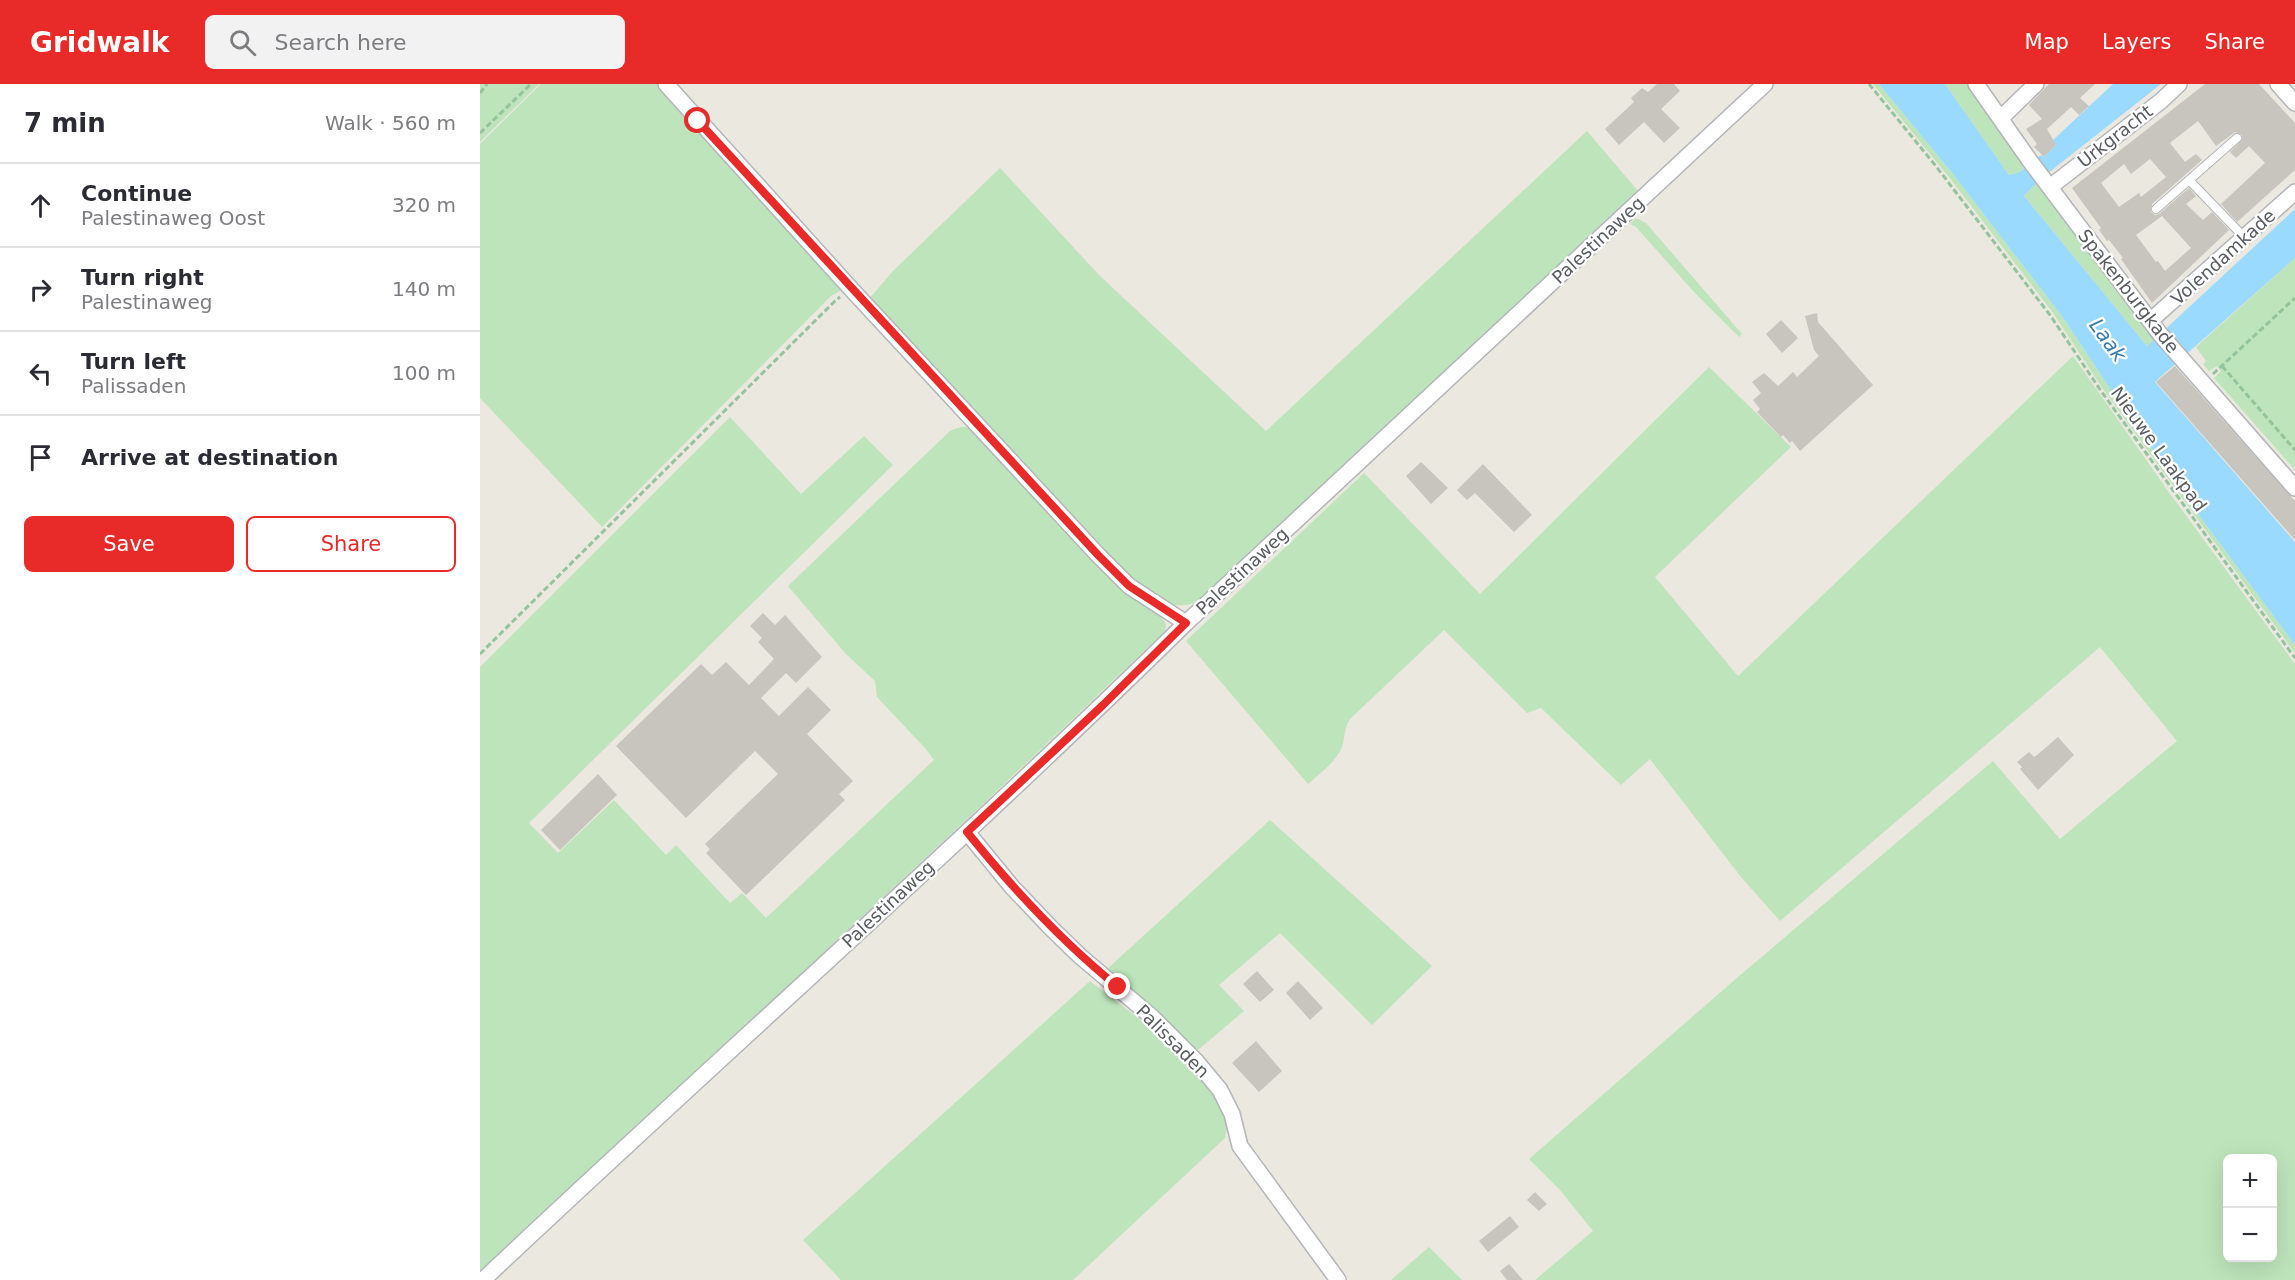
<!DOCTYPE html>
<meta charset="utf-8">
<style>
:root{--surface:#fff;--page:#f2f2f3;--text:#2b2b33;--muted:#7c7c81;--line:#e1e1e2;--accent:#e82a28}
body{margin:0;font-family:"DejaVu Sans",sans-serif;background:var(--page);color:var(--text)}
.controls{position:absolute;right:18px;bottom:18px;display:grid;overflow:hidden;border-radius:9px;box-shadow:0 6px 24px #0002}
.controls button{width:54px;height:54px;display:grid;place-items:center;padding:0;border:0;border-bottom:2px solid var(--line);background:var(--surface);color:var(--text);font:30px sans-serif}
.stop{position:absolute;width:18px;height:18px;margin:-14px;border:4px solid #e82a28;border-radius:50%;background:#fff}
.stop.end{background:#e82a28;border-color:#fff;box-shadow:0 2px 6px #0008}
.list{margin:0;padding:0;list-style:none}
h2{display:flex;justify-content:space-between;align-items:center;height:78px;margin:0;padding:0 24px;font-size:26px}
h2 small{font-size:20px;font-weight:400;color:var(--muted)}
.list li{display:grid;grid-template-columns:39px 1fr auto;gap:18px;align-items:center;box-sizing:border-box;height:84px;padding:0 24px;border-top:2px solid var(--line)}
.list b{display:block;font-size:22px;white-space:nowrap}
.list p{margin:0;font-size:20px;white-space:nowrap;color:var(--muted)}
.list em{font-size:20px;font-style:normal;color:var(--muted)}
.actions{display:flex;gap:12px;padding:18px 24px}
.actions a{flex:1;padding:14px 0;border:2px solid var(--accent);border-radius:9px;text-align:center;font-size:21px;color:var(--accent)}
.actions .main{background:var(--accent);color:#fff}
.icon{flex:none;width:33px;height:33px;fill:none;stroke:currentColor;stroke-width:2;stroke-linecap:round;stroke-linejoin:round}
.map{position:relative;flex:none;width:1815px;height:1196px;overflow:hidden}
header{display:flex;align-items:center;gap:36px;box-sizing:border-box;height:84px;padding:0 30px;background:var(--accent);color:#fff}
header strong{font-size:28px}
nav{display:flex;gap:33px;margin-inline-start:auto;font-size:21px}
.search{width:420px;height:54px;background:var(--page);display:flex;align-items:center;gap:15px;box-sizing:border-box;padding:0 21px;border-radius:9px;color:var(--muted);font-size:22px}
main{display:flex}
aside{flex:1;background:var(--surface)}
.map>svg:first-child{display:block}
.green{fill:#bde4ba;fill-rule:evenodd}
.water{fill:#9bdaff}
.building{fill:#c8c4be;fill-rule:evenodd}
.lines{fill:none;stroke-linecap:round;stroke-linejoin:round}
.service-casing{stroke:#b2b6ba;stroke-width:10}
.minor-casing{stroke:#b2b6ba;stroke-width:18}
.path{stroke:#94c49e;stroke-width:3;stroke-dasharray:6 3;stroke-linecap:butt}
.service{stroke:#fff;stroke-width:8}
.minor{stroke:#fff;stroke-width:15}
.route{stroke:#e82a28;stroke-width:8}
.labels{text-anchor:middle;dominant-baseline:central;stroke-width:4.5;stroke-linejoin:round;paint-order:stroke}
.street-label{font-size:18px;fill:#585c60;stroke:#fff}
.water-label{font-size:20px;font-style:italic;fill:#3a7baf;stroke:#fff}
</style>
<header>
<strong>Gridwalk</strong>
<div class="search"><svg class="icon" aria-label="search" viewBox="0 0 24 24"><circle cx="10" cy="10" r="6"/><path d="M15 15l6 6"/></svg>Search here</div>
<nav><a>Map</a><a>Layers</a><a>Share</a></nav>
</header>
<main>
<aside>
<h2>7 min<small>Walk · 560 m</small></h2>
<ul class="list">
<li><svg class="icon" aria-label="ahead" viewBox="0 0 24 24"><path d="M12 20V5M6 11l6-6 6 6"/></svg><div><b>Continue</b><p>Palestinaweg Oost</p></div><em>320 m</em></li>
<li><svg class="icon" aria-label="right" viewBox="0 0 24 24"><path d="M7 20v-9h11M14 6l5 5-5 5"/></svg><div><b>Turn right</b><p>Palestinaweg</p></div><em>140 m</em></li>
<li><svg class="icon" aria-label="left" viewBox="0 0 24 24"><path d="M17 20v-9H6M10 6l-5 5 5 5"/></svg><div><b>Turn left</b><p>Palissaden</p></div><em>100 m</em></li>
<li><svg class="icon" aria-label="arrive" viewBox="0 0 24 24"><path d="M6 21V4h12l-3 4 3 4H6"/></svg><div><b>Arrive at destination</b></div></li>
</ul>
<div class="actions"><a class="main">Save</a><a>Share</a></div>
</aside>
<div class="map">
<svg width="1815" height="1196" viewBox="0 0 1815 1196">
<rect width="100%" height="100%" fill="#ebe8df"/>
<path class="green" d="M0,0H59L0,58Z
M61,0H181L365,204L351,212L122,443L0,314V60Z
M1393,0H1399L1473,90L1584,235L1639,318L1718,430L1815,561V569L1623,305L1573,229L1472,97Z
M1465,0H1489L1548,81L1540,88L1529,91Z
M1107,47L1158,107L723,516C691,529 680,516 654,499L388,216L413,187L520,84L620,192L786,347Z
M1558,97L1675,255L1667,262L1544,112Z
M1156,134L1166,139L1262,250L1259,253L1214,208L1156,143L1150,140Z
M1815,174V386L1734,294L1741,287L1737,282L1729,287L1723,280L1726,277L1716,263Z
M1593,272L1688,407L1815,580V1196H1055L1113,1147L1080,1106L1049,1075L1258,893L1513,677L1580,755L1697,657L1620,563L1300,837L1261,793L1170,675L1141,701L1061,624L1047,629L964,546L870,635C864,643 865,654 862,663C856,678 839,690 828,700L706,557L884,389L1000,510L1229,283L1311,363L1175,493L1258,592ZM1748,1074H1792V1174H1748Z
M250,333L321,410L384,352L413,381L49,739L78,769L134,716L186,771L196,761L250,819L262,809L286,834L454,676L445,664L397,613L395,597L366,570L308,502L470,347C481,342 486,341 495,348L645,506L680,532L686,540L685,547L500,723L0,1188V583Z
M790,736L952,882L892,941L800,849L739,901L764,927L718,966L625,887Z
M610,897C645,925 741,991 749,1034C750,1039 747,1046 745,1051L746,1053L593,1196H361L323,1156Z
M949,1163L982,1196H911Z"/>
<path class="water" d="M1399,0H1465L1529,91L1540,88L1561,71L1564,73L1576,61L1573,56L1633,0H1681L1558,97L1544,112L1667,262L1815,125V174L1675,298L1815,458V561L1718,430L1639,318L1584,235L1473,90Z"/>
<path class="building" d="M1177,0H1194L1200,7L1181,25L1200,44L1184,59L1164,38L1139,61L1125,45L1154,18L1151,14L1162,4L1168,8Z
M1569,0H1615L1600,14L1609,22L1599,31L1591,23L1567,45L1576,61L1564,73L1554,63L1557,60L1546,45L1562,35L1549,21Z
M1725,0H1779L1815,39V86L1757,138L1741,120L1785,79L1769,62L1756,74L1750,68L1762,56V51L1755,48L1736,62L1718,37L1690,59L1705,78L1716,70L1722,76L1672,120L1671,128L1675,131L1679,130L1709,104L1716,112L1706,120L1723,136L1732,128L1749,146L1672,219L1641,175L1643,174L1629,156L1627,157L1619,146L1621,144L1592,104ZM1670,75L1686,93L1661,113L1659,109L1639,123L1621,99L1644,80L1651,90ZM1682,132L1711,164L1685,187L1678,177L1676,178L1656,151Z
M1337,229L1338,238L1393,301L1320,367L1312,357L1310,359L1303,351L1301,353L1277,328L1280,325L1273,316L1281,309L1272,298L1284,289L1298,302L1313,288L1317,293L1339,272L1334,266L1325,232Z
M1301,236L1318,254L1302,269L1286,250Z
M1695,282L1815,417V456L1676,298Z
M941,378L968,404L951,420L926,392Z
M1003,380L1052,431L1034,448L995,409L987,416L977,406Z
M283,529L295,541L305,531L342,573L316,599L306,589L281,614L299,632L328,603L351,626L327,650L373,697L359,710L365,716L266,811L226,769L230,765L225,760L298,690L275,667L206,734L136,662L221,580L232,591L246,578L269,601L294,575L278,558L282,554L270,542Z
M1578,653L1594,671L1558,706L1540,685L1542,683L1537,678L1549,668L1554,673L1557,671Z
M118,690L137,711L80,766L61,746Z
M777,887L794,906L780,918L763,900Z
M818,897L843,924L830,936L806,909Z
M776,957L802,987L779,1008L752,979Z
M1055,1108L1067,1120L1059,1127L1047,1116Z
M1030,1132L1039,1143L1008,1168L999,1157Z
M1029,1180L1043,1196H1027L1020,1187Z"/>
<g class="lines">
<defs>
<path id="service" d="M1709,96L1764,153
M1676,125L1757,54"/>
<path id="minor" d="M186,0L373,207L618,471L649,502L706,539
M1496,0L1550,77L1680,250L1815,404
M1798,0L1815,19
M1521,34L1556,0
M1570,103L1681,17L1699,0
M1670,237L1815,108
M487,748L532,803L571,844L601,873L672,933L716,977L740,1006L752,1030L760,1062L858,1196
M3,1196C236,976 477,764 706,539L1285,0"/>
</defs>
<use href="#service" class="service-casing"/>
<use href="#minor" class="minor-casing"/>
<path class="path" d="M1389,0L1455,81L1570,231L1621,307L1815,574
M0,9L7,0
M0,49L51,0
M1742,282L1815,366
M1733,290L1815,214
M0,570L355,217L360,213"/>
<use href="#service" class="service"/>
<use href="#minor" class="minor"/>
</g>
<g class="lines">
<path class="route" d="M218,37L618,471L649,502L706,539L623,621L487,748C533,805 581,857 638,903"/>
</g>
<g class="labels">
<g class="street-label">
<text transform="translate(1635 52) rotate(-38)">Urkgracht</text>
<text transform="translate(1118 156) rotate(-43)">Palestinaweg</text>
<text transform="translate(1743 173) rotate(-42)">Volendamkade</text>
<text transform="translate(1649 207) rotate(52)">Spakenburgkade</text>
<text transform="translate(1679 365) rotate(54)">Nieuwe Laakpad</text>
<text transform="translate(762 487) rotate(-43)">Palestinaweg</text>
<text transform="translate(408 820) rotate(-43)">Palestinaweg</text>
<text transform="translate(693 957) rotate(45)">Palissaden</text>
</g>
<g class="water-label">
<text transform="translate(1628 256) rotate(54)">Laak</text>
</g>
</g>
</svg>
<div class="controls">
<button>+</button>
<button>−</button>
</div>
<div class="stop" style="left:218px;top:37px"></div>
<div class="stop end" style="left:638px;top:903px"></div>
</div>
</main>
